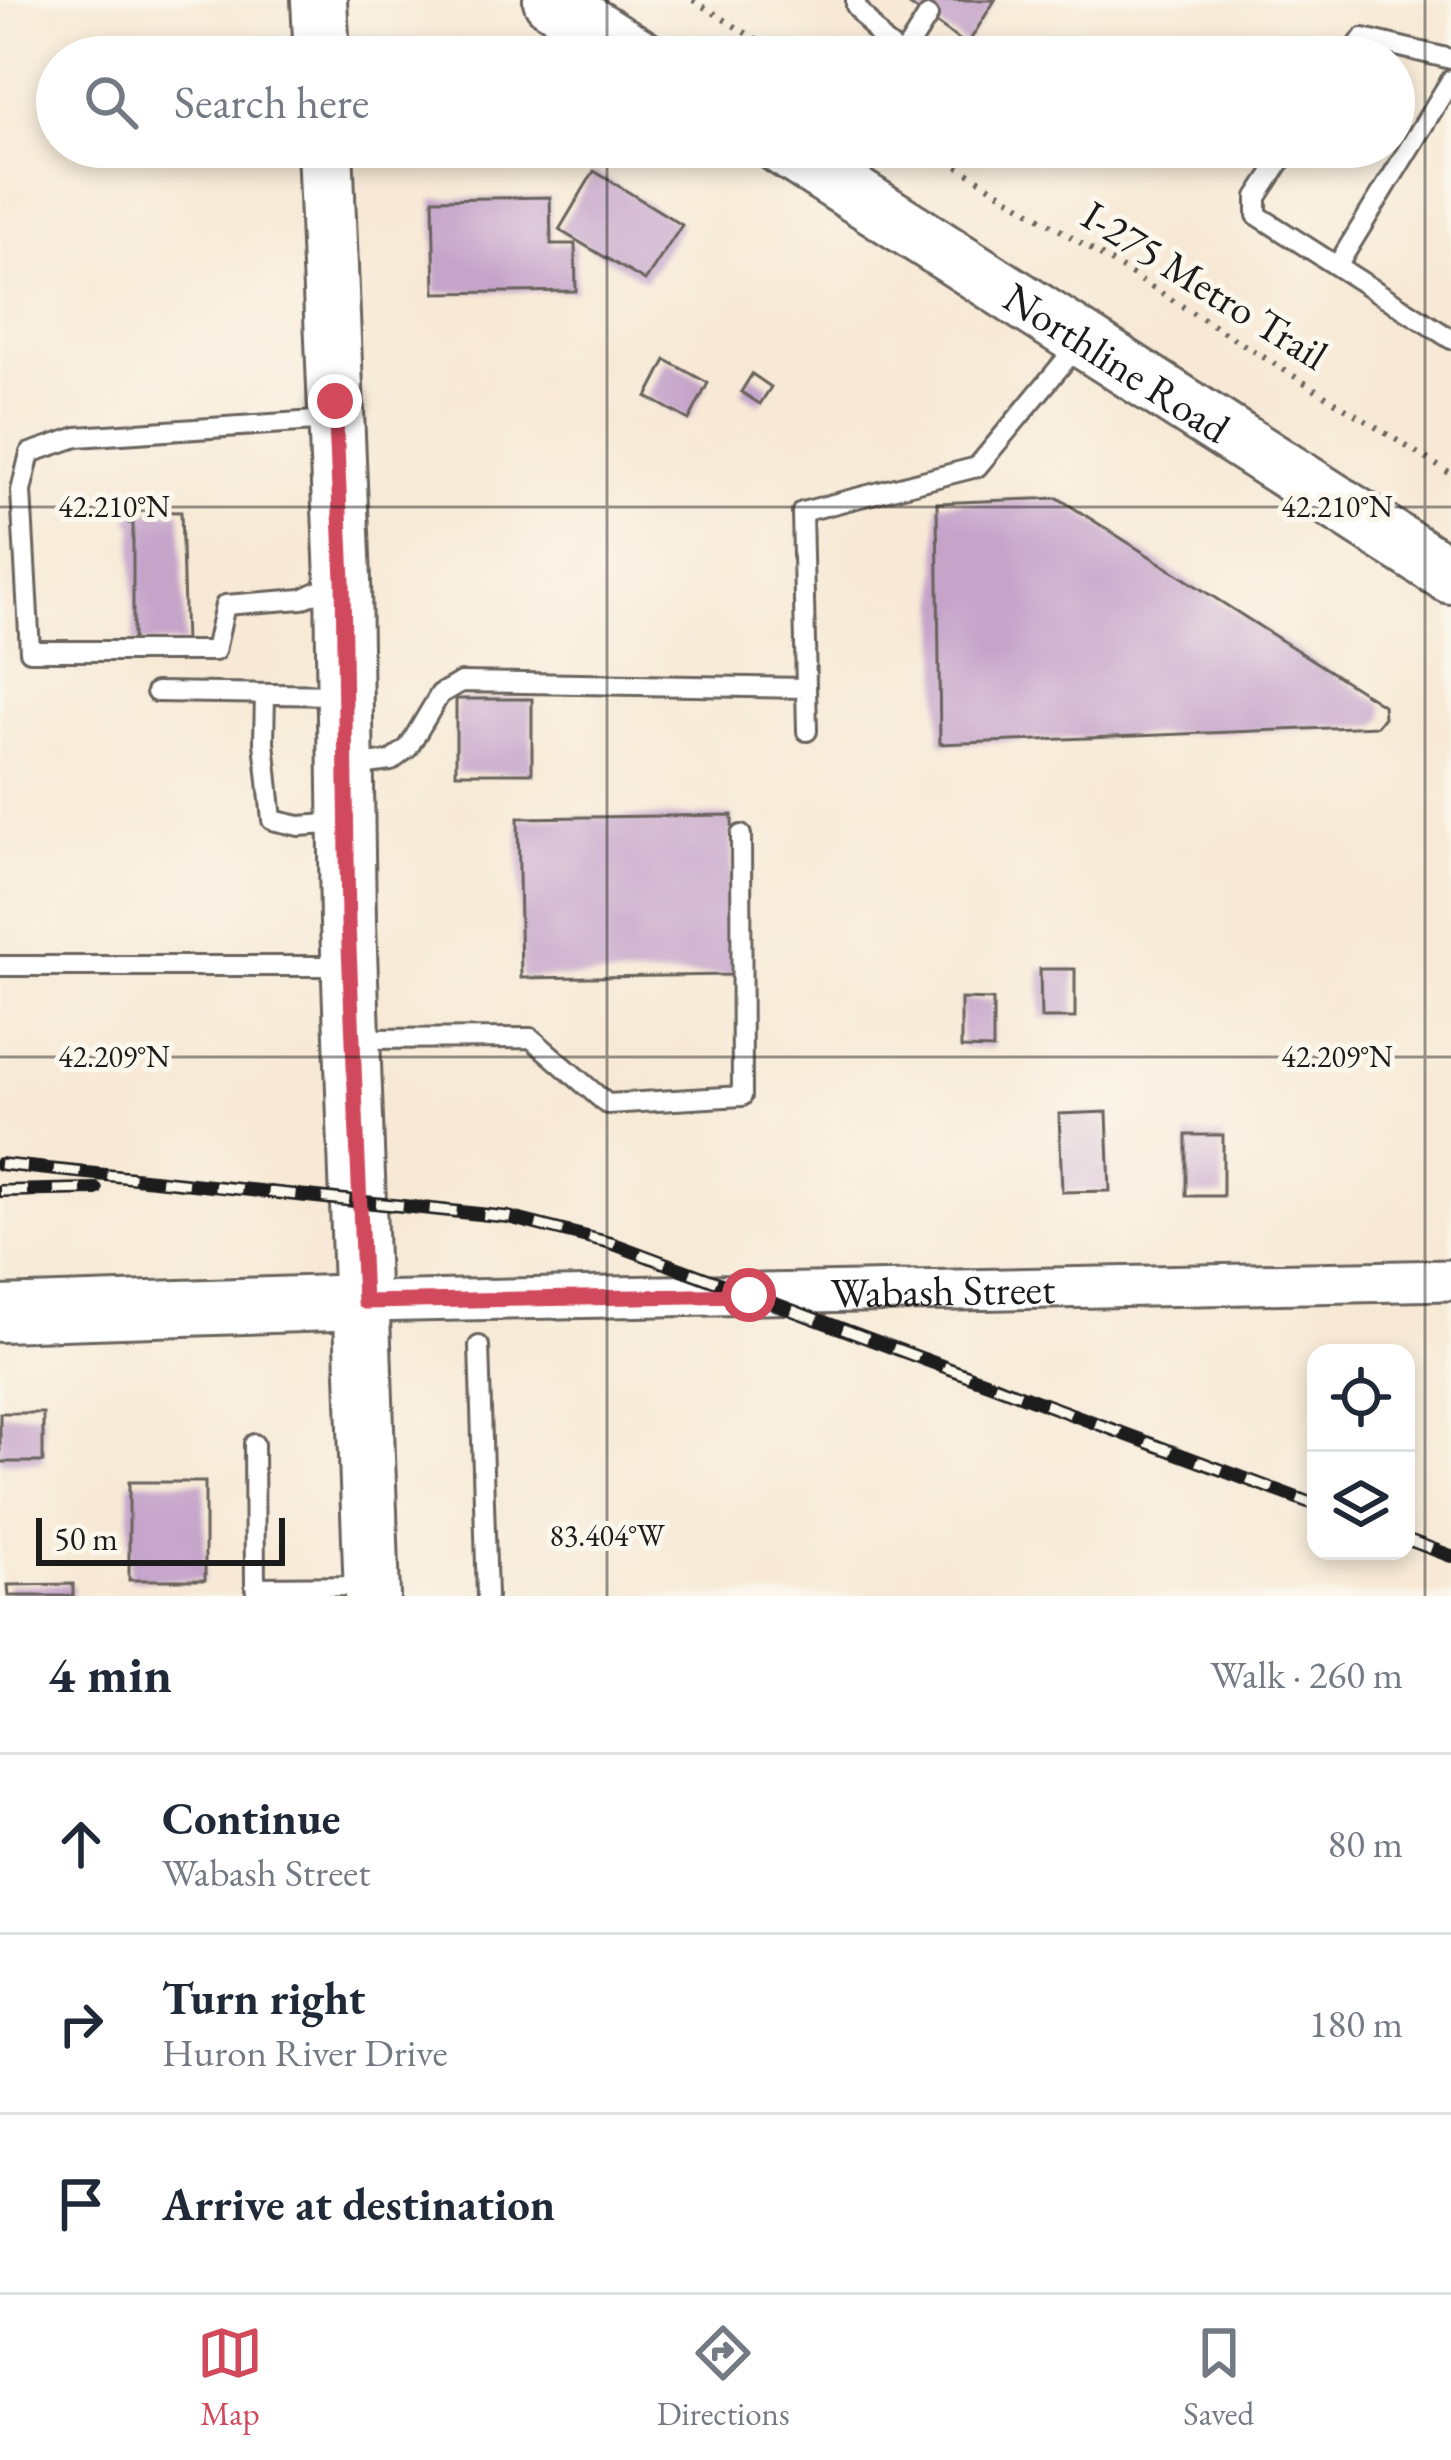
<!DOCTYPE html>
<meta charset="utf-8">
<style>
:root{--surface:#fff;--page:#f2f2f3;--text:#1f2937;--muted:#747a83;--line:#e0e1e3;--accent:#d1495b}
body{margin:0;font-family:"EB Garamond",serif;background:var(--page);color:var(--text)}
.controls{position:absolute;right:36px;bottom:36px;display:grid;overflow:hidden;border-radius:24px;box-shadow:0 6px 18px #0003}
.controls button{width:108px;height:108px;display:grid;place-items:center;padding:0;border:0;border-bottom:3px solid var(--line);background:var(--surface);color:var(--text);font:60px sans-serif}
.scale{position:absolute;left:36px;bottom:30px;width:249px;box-sizing:border-box;padding-left:12px;border:6px solid #1c1c1c;border-top:0;font-size:33px;line-height:42px;white-space:nowrap;color:#1c1c1c;-webkit-text-stroke:9px #fbf7ec;paint-order:stroke}
.stop{position:absolute;width:36px;height:36px;margin:-27px;border:9px solid #d1495b;border-radius:50%;background:#fff}
.stop.end{background:#d1495b;border-color:#fff;box-shadow:0 3px 12px #0008}
.list{margin:0;padding:0;list-style:none}
h2{display:flex;justify-content:space-between;align-items:center;height:156px;margin:0;padding:0 48px;font-size:51px}
h2 small{font-size:39px;font-weight:400;color:var(--muted)}
.list li{display:grid;grid-template-columns:78px 1fr auto;gap:36px;align-items:center;box-sizing:border-box;height:180px;padding:0 48px;border-top:3px solid var(--line)}
.list b{display:block;font-size:45px;white-space:nowrap}
.list p{margin:0;font-size:39px;white-space:nowrap;color:var(--muted)}
.list em{font-size:39px;font-style:normal;color:var(--muted)}
.icon{flex:none;width:66px;height:66px;fill:none;stroke:currentColor;stroke-width:2;stroke-linecap:round;stroke-linejoin:round}
.map{position:relative;flex:none;width:1451px;height:1596px;overflow:hidden}
.search{position:absolute;background:var(--surface);box-shadow:0 6px 18px #0003;left:36px;right:36px;top:36px;height:132px;display:flex;align-items:center;gap:30px;box-sizing:border-box;padding:0 42px;border-radius:66px;color:var(--muted);font-size:45px}
.sheet{height:696px;background:var(--surface)}
nav{display:flex;justify-content:space-around;align-items:center;box-sizing:border-box;height:168px;border-top:3px solid var(--line);background:var(--surface);font-size:33px;color:var(--muted)}
nav a{display:grid;justify-items:center;gap:6px}
nav .on{color:var(--accent)}
.map>svg:first-child{display:block}
.building{fill:#c5a4ca}
.lines{fill:none;stroke-linecap:round;stroke-linejoin:round}
.lane-casing{stroke:#69645d;stroke-width:24}
.street-casing{stroke:#69645d;stroke-width:45}
.secondary-casing{stroke:#69645d;stroke-width:60}
.path{stroke:#69645d;stroke-width:6;stroke-dasharray:3 9;stroke-linecap:butt}
.lane{stroke:#fff;stroke-width:18}
.street{stroke:#fff;stroke-width:39}
.secondary{stroke:#fff;stroke-width:54}
.rail-casing{stroke:#1c1c1c;stroke-width:14}
.rail{stroke:#fbf7ec;stroke-width:9;stroke-dasharray:27;stroke-linecap:butt}
.route{stroke:#d1495b;stroke-width:15}
.ticks{fill:none;stroke:#1c1c1c;stroke-width:3;stroke-opacity:0.45}
.labels{text-anchor:middle;dominant-baseline:central;stroke-width:10;stroke-linejoin:round;paint-order:stroke}
.street-label{font-size:42px;fill:#1c1c1c;stroke:#fbf7ec}
.ticks-label{font-size:30px;text-anchor:middle;fill:#1c1c1c;stroke:#fbf7ec;stroke-width:10;stroke-linejoin:round;paint-order:stroke}
</style>
<div class="map">
<svg width="1451" height="1596" viewBox="0 0 1451 1596">
<rect width="100%" height="100%" fill="#fbf7ec"/>
<filter id="ink" filterUnits="userSpaceOnUse"><feTurbulence type="fractalNoise" baseFrequency=".00833" numOctaves="2"/><feDisplacementMap in="SourceGraphic" scale="24" xChannelSelector="R" yChannelSelector="G"/><feConvolveMatrix kernelMatrix="1 2 1 2 8 2 1 2 1" color-interpolation-filters="sRGB"/></filter>
<filter id="wash" filterUnits="userSpaceOnUse"><feTurbulence type="fractalNoise" baseFrequency=".004" numOctaves="4" result="noise"/><feDisplacementMap in="SourceGraphic" scale="48" xChannelSelector="R" yChannelSelector="G"/><feGaussianBlur stdDeviation="2.7" result="paint"/><feColorMatrix in="noise" values="0 0 0 0 0 0 0 0 0 0 0 0 0 0 0 0 0 1.4 0 .05"/><feComposite in="paint" operator="in"/></filter>
<g filter="url(#wash)">
<rect width="100%" height="100%" fill="#f7e9d5"/>
<g id="blocks">
<path class="building" d="M911,0H995L967,45L908,4Z
M594,171L682,225L645,281L559,230Z
M550,197L551,244H575L576,291L435,293L433,199Z
M666,360L708,383L689,420L647,397Z
M752,374L771,387L760,404L741,392Z
M1058,498L1383,705L1384,717L1377,726L940,744L937,503Z
M133,511L181,512L185,643H133V523H129V515L133,516Z
M456,699H532V773H456Z
M732,815L734,975L521,978L518,818Z
M1040,969H1075V1018H1041Z
M961,999L993,1000V1049L961,1048Z
M1107,1112L1110,1191L1062,1192L1059,1114Z
M1186,1135H1223V1196H1186Z
M0,1413H43V1462H0Z
M129,1482H205V1580H129Z
M73,1584V1596H9L8,1585Z"/>
</g>
</g>
<g filter="url(#ink)">
<use href="#blocks" fill-opacity="0" stroke="#69645d" stroke-width="3"/>
<g class="lines">
<defs>
<path id="lane" d="M856,0V6L884,42L902,56
M902,57L928,16
M1350,57L1363,38L1451,59
M1290,147L1257,197V215L1451,339
M1337,266L1451,80
M330,420L77,437L30,453L21,491L30,651H215L225,605L302,599L334,584
M156,692L340,695
M265,694L264,742L272,820L299,826L344,823
M807,731L802,512L977,467L1078,345
M351,766L391,761L408,748L440,694L461,682L806,688
M0,966H345
M356,1039L531,1038L607,1104L742,1096L741,835
M479,1346L487,1596
M254,1444L255,1587L367,1586"/>
<g id="street">
<path id="s1" d="M364,1302L1451,1280"/>
</g>
<g id="secondary">
<path d="M319,0L322,57"/>
<path d="M551,0L641,57"/>
<path d="M325,147L343,580L348,923L372,1596"/>
<path id="s2" d="M781,147L1451,576"/>
<path d="M0,1314L364,1302"/>
</g>
</defs>
<use href="#lane" class="lane-casing"/>
<use href="#street" class="street-casing"/>
<use href="#secondary" class="secondary-casing"/>
<path class="path" d="M693,0L784,57
M927,147L1451,474"/>
<use href="#lane" class="lane"/>
<use href="#street" class="street"/>
<use href="#secondary" class="secondary"/>
<defs>
<path id="rail" d="M0,1164L508,1217L611,1243L1316,1505
M0,1191L96,1189
M1406,1539L1451,1556"/>
</defs>
<use href="#rail" class="rail-casing"/>
<use href="#rail" class="rail"/>
</g>
</g>
<g class="lines" filter="url(#ink)">
<path class="route" d="M335,401L343,580L348,923L364,1302L749,1295"/>
</g>
<path class="ticks" d="M607,0V57M1425,0V1596M607,147V1596M0,507H1451M0,1057H1451"/>
<g class="labels">
<g class="street-label">
<text transform="translate(1205 285) rotate(32)">I-275 Metro Trail</text>
<text stroke="none"><textPath href="#s2" startOffset="399">Northline Road</textPath></text>
<text stroke="none"><textPath href="#s1" startOffset="579">Wabash Street</textPath></text>
</g>
</g>
<g class="ticks-label">
<text x="114" y="517">42.210°N</text>
<text x="1337" y="517">42.210°N</text>
<text x="114" y="1067">42.209°N</text>
<text x="1337" y="1067">42.209°N</text>
<text x="607" y="1546">83.404°W</text>
</g>
</svg>
<div class="controls">
<button><svg class="icon" aria-label="locate" viewBox="0 0 24 24"><circle cx="12" cy="12" r="6"/><path d="M12 2v4M12 18v4M2 12h4M18 12h4"/></svg></button>
<button><svg class="icon" aria-label="layers" viewBox="0 0 24 24"><path d="M12 4l9 5-9 5-9-5zM3 14l9 5 9-5"/></svg></button>
</div>
<div class="scale">50 m</div>
<div class="stop" style="left:749px;top:1295px"></div>
<div class="stop end" style="left:335px;top:401px"></div>
<div class="search"><svg class="icon" aria-label="search" viewBox="0 0 24 24"><circle cx="10" cy="10" r="6"/><path d="M15 15l6 6"/></svg>Search here</div>
</div>
<section class="sheet">
<h2>4 min<small>Walk · 260 m</small></h2>
<ul class="list">
<li><svg class="icon" aria-label="ahead" viewBox="0 0 24 24"><path d="M12 20V5M6 11l6-6 6 6"/></svg><div><b>Continue</b><p>Wabash Street</p></div><em>80 m</em></li>
<li><svg class="icon" aria-label="right" viewBox="0 0 24 24"><path d="M7 20v-9h11M14 6l5 5-5 5"/></svg><div><b>Turn right</b><p>Huron River Drive</p></div><em>180 m</em></li>
<li><svg class="icon" aria-label="arrive" viewBox="0 0 24 24"><path d="M6 21V4h12l-3 4 3 4H6"/></svg><div><b>Arrive at destination</b></div></li>
</ul>
</section>
<nav>
<a class="on"><svg class="icon" aria-label="map" viewBox="0 0 24 24"><path d="M3 6l6-2 6 2 6-2v14l-6 2-6-2-6 2zM9 4v14M15 6v14"/></svg>Map</a>
<a><svg class="icon" aria-label="directions" viewBox="0 0 24 24"><path d="M12 3l9 9-9 9-9-9zM9 14v-3h6M13 9l2 2-2 2"/></svg>Directions</a>
<a><svg class="icon" aria-label="saved" viewBox="0 0 24 24"><path d="M7 4h10v16l-5-4-5 4z"/></svg>Saved</a>
</nav>
